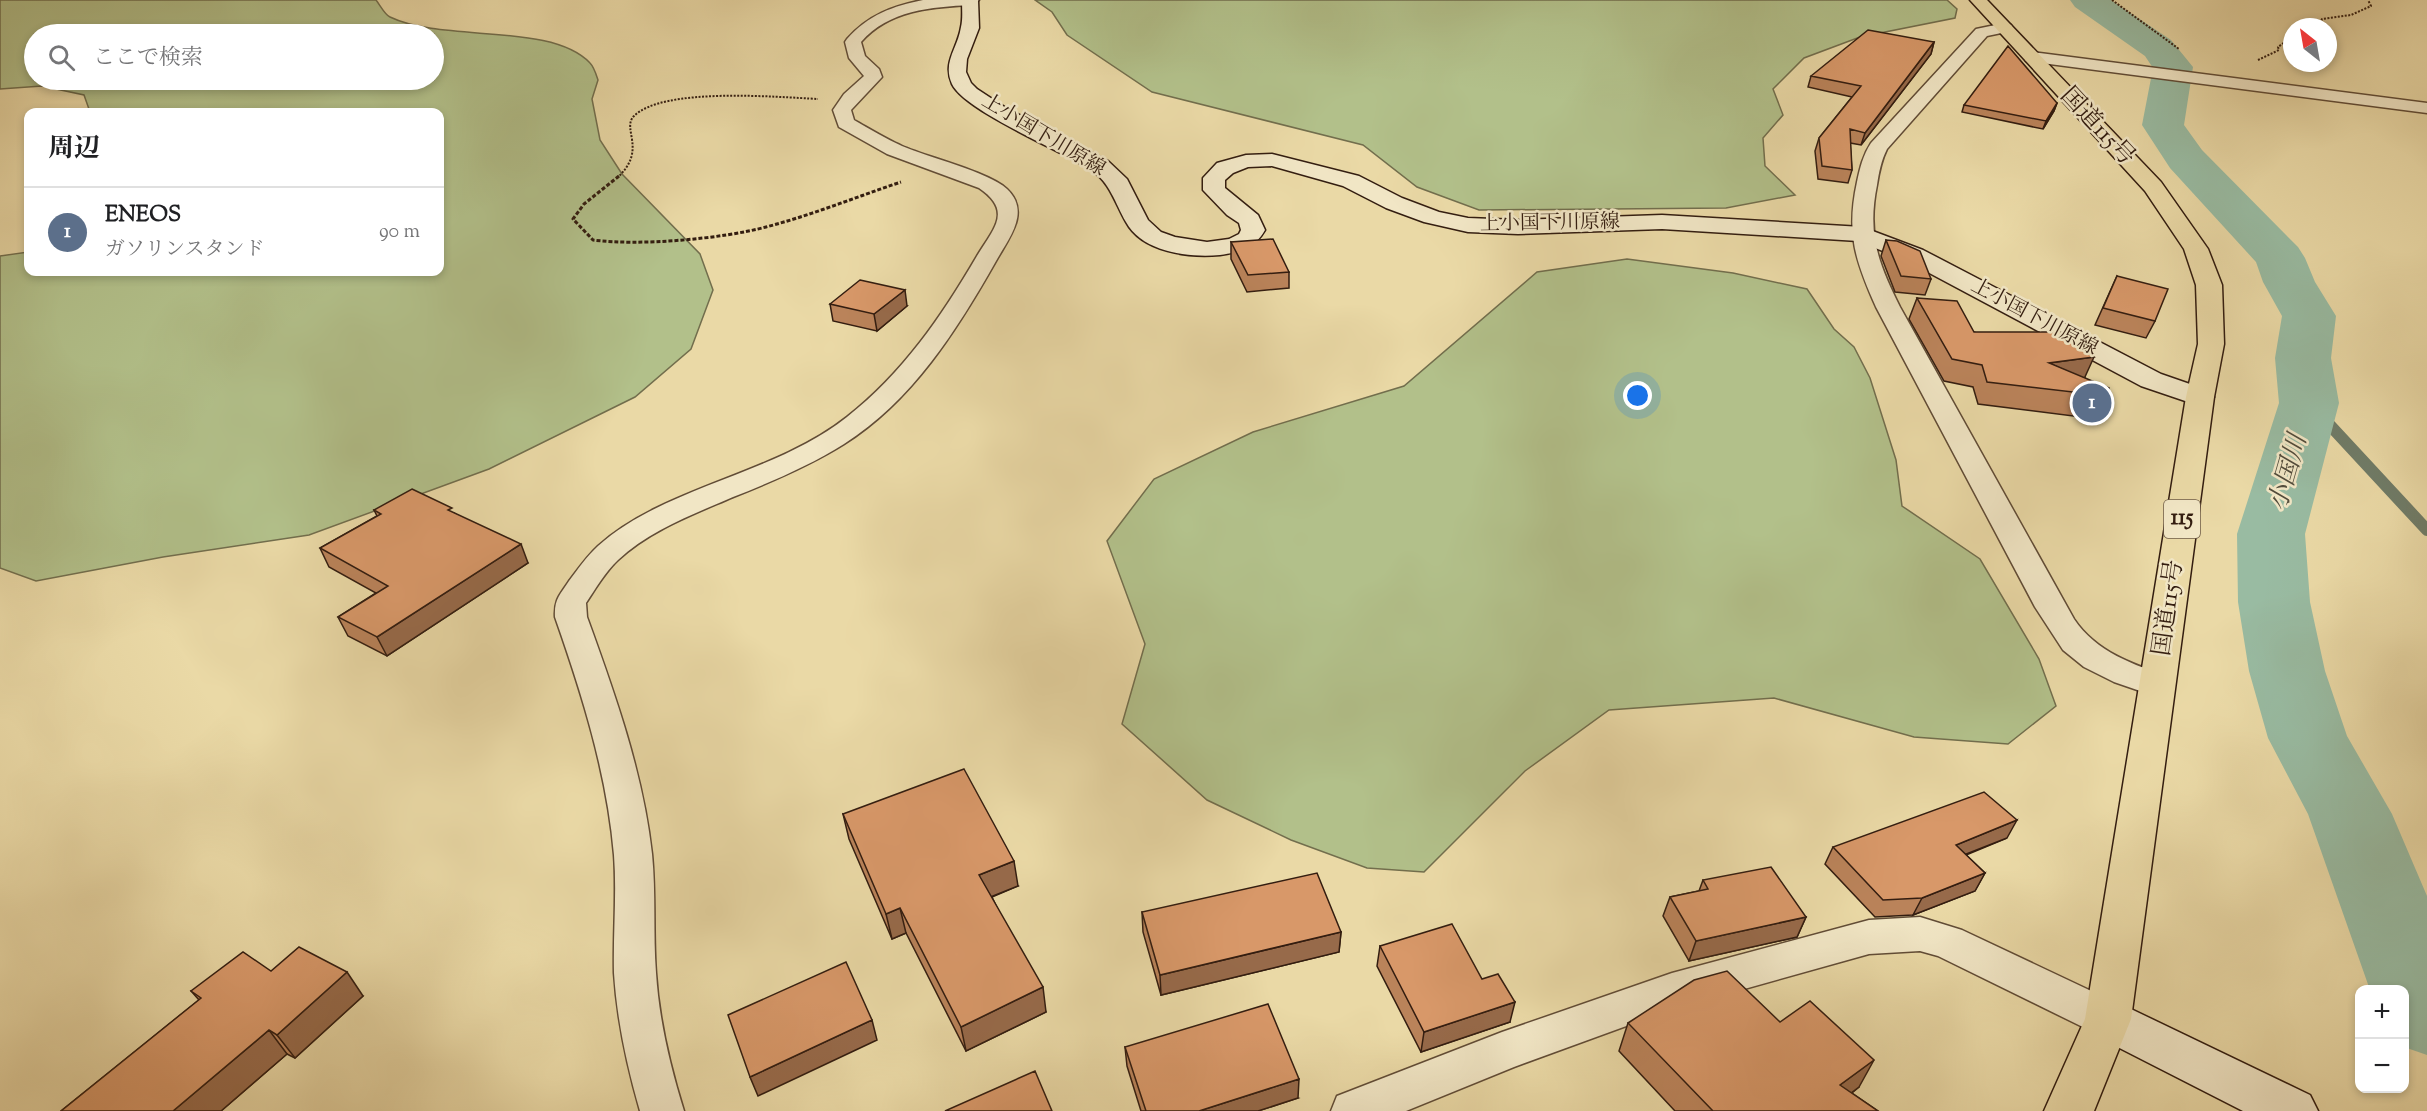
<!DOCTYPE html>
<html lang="ja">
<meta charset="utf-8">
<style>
:root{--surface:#fff;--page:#f2f2f2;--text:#202124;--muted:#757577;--line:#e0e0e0;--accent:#b45309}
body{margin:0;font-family:"Sorts Mill Goudy","Noto Serif JP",serif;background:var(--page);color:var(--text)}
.controls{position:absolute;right:18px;bottom:18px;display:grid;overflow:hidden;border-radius:12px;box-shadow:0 3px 9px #0003}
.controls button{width:54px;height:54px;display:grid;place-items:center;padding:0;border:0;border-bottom:2px solid var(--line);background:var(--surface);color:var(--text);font:30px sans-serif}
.compass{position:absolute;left:2283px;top:18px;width:54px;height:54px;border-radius:50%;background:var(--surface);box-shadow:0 3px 9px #0003;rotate:329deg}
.you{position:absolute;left:1638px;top:396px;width:21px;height:21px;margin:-15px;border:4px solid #fff;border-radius:50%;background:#1a73e8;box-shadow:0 0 0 9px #1a73e833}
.badge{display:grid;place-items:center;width:39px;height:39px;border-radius:50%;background:var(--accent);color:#fff;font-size:20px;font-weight:700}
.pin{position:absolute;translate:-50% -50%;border:3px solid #fff;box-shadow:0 2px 6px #0006}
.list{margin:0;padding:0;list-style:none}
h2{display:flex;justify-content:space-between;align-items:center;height:78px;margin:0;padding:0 24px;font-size:26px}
h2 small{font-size:20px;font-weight:400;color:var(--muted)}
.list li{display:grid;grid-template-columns:39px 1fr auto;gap:18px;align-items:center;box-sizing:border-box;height:90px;padding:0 24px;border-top:2px solid var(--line)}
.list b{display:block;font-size:22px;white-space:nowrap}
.list p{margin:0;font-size:20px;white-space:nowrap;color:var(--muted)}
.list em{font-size:20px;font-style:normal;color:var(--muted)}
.icon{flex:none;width:33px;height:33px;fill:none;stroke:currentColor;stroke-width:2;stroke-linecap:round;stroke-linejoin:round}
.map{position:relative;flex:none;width:2427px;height:1111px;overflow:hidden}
.search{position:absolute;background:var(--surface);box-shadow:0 3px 9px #0003;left:24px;top:24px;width:420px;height:66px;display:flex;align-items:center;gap:15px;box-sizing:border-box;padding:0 21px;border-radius:33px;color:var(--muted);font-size:22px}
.panel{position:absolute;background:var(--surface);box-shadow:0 3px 9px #0003;left:24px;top:108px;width:420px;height:168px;border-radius:12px}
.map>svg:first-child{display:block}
.green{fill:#b2c08a;stroke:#726e4d;stroke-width:1.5;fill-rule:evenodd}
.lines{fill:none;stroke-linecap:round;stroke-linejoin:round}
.stream-far1{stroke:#707c68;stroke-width:9}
.stream{stroke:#707c68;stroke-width:12}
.river{fill:#99bba2;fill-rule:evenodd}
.street-casing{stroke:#614c36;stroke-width:3}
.secondary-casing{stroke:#331d10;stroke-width:3}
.highway-casing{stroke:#331d10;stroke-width:3}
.path-far1{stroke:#331d10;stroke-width:2;stroke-dasharray:2 1.5;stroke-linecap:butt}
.path{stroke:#331d10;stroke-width:3;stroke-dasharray:4 2;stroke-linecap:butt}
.street{fill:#f1e6c5;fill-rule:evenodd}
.secondary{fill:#f1e6c5;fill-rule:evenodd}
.highway{fill:#ead9a6;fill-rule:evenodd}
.wall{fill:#ba835a;stroke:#331d10;stroke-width:1.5}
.shaded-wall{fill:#976a4a;stroke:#331d10;stroke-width:1.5}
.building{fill:#d89869;stroke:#331d10;stroke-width:1.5}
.labels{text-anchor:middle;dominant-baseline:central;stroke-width:5;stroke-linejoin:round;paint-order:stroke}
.far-street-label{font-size:20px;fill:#331d10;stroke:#f1e6c5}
.shield{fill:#f1e6c5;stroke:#6c5946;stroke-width:1.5}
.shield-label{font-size:22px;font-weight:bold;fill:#331d10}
.street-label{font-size:24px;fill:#331d10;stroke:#f1e6c5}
.water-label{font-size:26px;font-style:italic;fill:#524c3c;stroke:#f1e6c5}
</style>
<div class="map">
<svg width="2427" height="1111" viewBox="0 0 2427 1111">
<rect width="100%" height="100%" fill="#ead9a6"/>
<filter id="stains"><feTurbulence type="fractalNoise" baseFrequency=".00333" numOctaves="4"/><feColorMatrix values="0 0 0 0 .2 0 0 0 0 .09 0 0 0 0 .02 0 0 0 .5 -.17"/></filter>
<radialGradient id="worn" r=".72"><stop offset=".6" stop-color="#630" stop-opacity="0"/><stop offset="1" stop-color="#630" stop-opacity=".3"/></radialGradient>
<path class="green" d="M0,0H376C380,5 385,15 390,17C444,43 551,22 590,63C594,67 596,74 598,80L592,99L600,140L622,174L700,254L713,290L691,349L635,397L489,469L309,535L163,557L36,581L0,568V256L28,252V272H440V112H90L84,95L42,86L0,89ZM34,34H434V80H34Z
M1035,0H1947L1957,9L1955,18L1860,37L1804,58L1773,89L1783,115L1763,138L1765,166L1795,195L1726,208L1479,210L1417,187L1363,145L1152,92L1067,35L1052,12Z
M1627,259L1733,273L1807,289L1834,329L1854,347L1870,378L1896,460L1902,506L1980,559L2039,659L2056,706L2008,744L1914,737L1774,698L1609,710L1525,771L1424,872L1367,868L1291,840L1207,800L1122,724L1145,644L1107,541L1154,479L1253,432L1404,386L1537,272Z"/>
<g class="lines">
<path class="stream-far1" d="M2309,403L2315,409"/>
<path class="stream" d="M2314,408L2427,530"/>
<path class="river" d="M2070,0H2111L2171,40L2193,67L2184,125L2202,150L2298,247L2305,258L2315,282L2336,316L2331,358L2339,403L2305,534L2310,602L2325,671L2347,736L2392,814L2427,896V1055L2404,1047V990H2370L2308,814L2268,738L2249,671L2238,602L2237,534L2279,403L2275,358L2282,316L2263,282L2256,262L2170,168L2142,125L2153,68L2145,56L2075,7Z"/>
<defs>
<path id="street" d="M923,0H979L971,5C931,7 889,10 861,42L865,56L879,69L882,77L851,110L854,120C870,129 886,139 902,146C927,157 989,172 1007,189C1031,212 1009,238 996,261C957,330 912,401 844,444C809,466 771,482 733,497C694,514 650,530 618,560C605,572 596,588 586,603L587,617C615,694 643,773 652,854C656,894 653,933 656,973C659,1020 670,1066 684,1111H640C627,1066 617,1020 614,973C613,933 617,894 614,855C607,773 582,694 555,617C554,599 560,595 569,581C578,569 587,556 598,546C665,486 774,475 847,417C903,373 942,316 977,256C994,228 1013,211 979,188L887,154L839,127L833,110L844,94L864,76L849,58L845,42L847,39C868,15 893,6 923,0Z
M2005,23L2011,25L2013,28L2011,31L1987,36L1887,149C1881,161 1879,172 1877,185C1867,234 1878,263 1900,307L2074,619C2096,652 2134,665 2170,677L2175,685L2170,693L2158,697L2146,693L2114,682L2084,667L2063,650L2035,607L1876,307C1855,260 1846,233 1857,182C1860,168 1863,155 1871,143L1976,29Z
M2032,52L2427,103V113L2026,61L2024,57L2026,53Z
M1920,917L1962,930L2123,1006L2129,1019L2123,1032L2108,1038L2093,1032L1938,956L1920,951L1869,954L1673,1009L1514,1067L1406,1111H1331L1337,1096L1502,1032L1672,973L1869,920Z"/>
<path id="secondary" d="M962,0H978L979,28L967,59L966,72L971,83L977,89L1006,108L1108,161L1127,179L1148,220L1161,232L1175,237L1207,242L1229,239L1239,234L1241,230L1239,223L1227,215L1203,190V178L1217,163L1246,155L1272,154L1359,176L1402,198L1439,212L1468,218L1518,220L1662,215L1862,227L1923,250L2161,374L2210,391L2214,397L2210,403L2200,406L2141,386L1905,260L1858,241L1662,229L1518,234L1468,232L1424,222L1386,208L1343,186L1272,166L1248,167L1233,173L1225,180V188L1258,215L1265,230C1254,249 1241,252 1220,255C1189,258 1142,252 1126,222C1115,203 1110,182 1091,170C1062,151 965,111 952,84C942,62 958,48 961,27C963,19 962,9 962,0Z
M2108,998L2310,1095L2318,1111H2243L2092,1034L2085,1019L2092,1004Z"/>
<path id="highway" d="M1970,0H1987L2161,182L2208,249L2222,285L2224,344L2214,397L2131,1019L2094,1111H2044L2085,1019L2186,397L2198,344L2196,285L2184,249L2145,191Z"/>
</defs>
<use href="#street" class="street-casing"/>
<use href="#secondary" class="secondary-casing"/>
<use href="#highway" class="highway-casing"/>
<path class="path-far1" d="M2112,0L2179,49
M2319,27L2322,19L2351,15L2371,6L2368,0
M2258,60L2279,50L2278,47L2292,37
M617,178C648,150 621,129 634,116C663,87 777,97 818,99"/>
<path class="path" d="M619,176L584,204L573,219L593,240C639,246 721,239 766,227C812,215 856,197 901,182"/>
<use href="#street" class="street"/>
<use href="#secondary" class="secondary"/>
<use href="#highway" class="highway"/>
</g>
<path class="wall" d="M1934,42L1931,54L1861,145L1850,143L1852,170L1848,183L1818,179L1815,151L1819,138L1852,97L1808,87L1811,76Z
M2057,103L2054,111L2043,129L1962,112L1964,105Z
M1886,240L1931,279L1925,295L1895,292L1881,256Z
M1231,242L1289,272V288L1247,292L1231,259Z
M2117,276L2155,321L2146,338L2095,325Z
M1917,298L1974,332L2085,378L2107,396L2097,419L1978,404L1973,387L1944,381L1909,319Z
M830,304L907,306L877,331L833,321Z
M374,510L454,513L528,563L387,656L348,636L338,617L376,593L329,567L320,548L377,516Z
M843,814L1018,886L992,897L1046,1012L966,1051L906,933L892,939L849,839Z
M2007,838L1966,855L1985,873L1975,891L1913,915L1875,917L1825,864L1833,847Z
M1703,880L1806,917L1797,937L1689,961L1663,916L1670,897L1699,891Z
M1142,912L1341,932L1339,952L1161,995L1143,932Z
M1380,946L1482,979L1510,1022L1421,1052L1377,966Z
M271,971L363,996L295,1058L287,1054L221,1111H61L199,1000L191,991Z
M1780,1022L1859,1087L1852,1093L1878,1111H1675L1619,1051L1628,1023Z
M1125,1047L1298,1098L1258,1111H1141L1127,1066Z"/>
<path class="shaded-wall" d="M1934,42L1931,54L1861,145L1865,133Z
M2057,103L2054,111L2043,129L2046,121Z
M905,290L907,306L877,331L874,314Z
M2094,357L2084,379L2049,363Z
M521,544L528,563L387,656L377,637Z
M2017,820L2007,838L1946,862L1956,845Z
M1014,861L1018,886L983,900L979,875Z
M1985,873L1975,891L1913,915L1922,898Z
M900,908L906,933L892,939L886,914Z
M1806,917L1797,937L1689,961L1696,941Z
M1341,932L1339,952L1161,995L1160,975Z
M347,972L363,996L295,1058L277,1035Z
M1043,987L1046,1012L966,1051L961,1027Z
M1515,1002L1510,1022L1421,1052L1424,1032Z
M872,1020L877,1040L758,1096L750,1077Z
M269,1030L287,1054L221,1111H173Z
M1874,1060L1859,1087L1827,1111L1840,1085Z
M1299,1079L1298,1098L1258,1111H1199Z"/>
<path class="building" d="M1868,30L1934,42L1865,133L1850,129L1852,170L1822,166L1819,138L1861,86L1811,76Z
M2008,46L2057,103L2046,121L1964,105Z
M1273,239L1289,272L1248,275L1231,242Z
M1886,240L1897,241L1920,251L1931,279L1901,276Z
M2117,276L2168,289L2155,321L2103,308Z
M860,280L905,290L874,314L830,304Z
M1917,298L1957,301L1974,332H2063L2094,357L2049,363L2109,388L2107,396L1987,382L1982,365L1952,359Z
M412,489L452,508L448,510L521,544L377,637L338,617L388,586L320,548L381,514L374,510Z
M964,769L1014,861L979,875L1043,987L961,1027L900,908L886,914L843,814Z
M1984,792L2017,820L1956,845L1985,873L1922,898L1883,900L1833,847Z
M1771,867L1806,917L1696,941L1670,897L1708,889L1703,880Z
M1317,873L1341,932L1160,975L1142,912Z
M1452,924L1482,979L1498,974L1515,1002L1424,1032L1380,946Z
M299,947L347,972L277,1035L269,1030L173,1111H61L201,998L191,991L243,952L271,971Z
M846,962L872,1020L750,1077L728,1015Z
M1727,971L1780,1022L1810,1001L1874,1060L1840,1085L1878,1111H1713L1628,1023L1694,980Z
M1268,1004L1299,1079L1199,1111H1146L1125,1047Z
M1035,1071L1052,1111H945Z"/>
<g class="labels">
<g class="far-street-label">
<text transform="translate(1043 136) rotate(31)">上小国下川原線</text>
<text transform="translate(1550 224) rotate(-1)">上小国下川原線</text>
<text transform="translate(2034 318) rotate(28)">上小国下川原線</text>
</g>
<rect class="shield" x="2164" y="500" width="36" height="38" rx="4.5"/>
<g class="shield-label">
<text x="2182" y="519">115</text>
</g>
<g class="street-label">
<text transform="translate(2097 127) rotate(47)">国道115号</text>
<text transform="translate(2169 608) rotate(-82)">国道115号</text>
</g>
<g class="water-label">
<text transform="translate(2289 473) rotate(-74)">小国川</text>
</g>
</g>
<rect width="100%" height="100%" filter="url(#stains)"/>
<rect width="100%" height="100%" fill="url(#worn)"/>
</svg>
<div class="controls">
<button>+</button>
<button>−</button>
</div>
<svg class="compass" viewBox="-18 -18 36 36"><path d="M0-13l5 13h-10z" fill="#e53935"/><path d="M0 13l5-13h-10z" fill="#757577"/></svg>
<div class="you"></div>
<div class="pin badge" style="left:2092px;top:403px;background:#5c6f8a">1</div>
<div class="search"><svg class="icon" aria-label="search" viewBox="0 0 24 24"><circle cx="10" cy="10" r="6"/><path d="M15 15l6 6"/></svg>ここで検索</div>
<section class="panel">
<h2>周辺<small></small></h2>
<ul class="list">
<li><span class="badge" style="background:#5c6f8a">1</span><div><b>ENEOS</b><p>ガソリンスタンド</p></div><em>90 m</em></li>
</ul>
</section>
</div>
